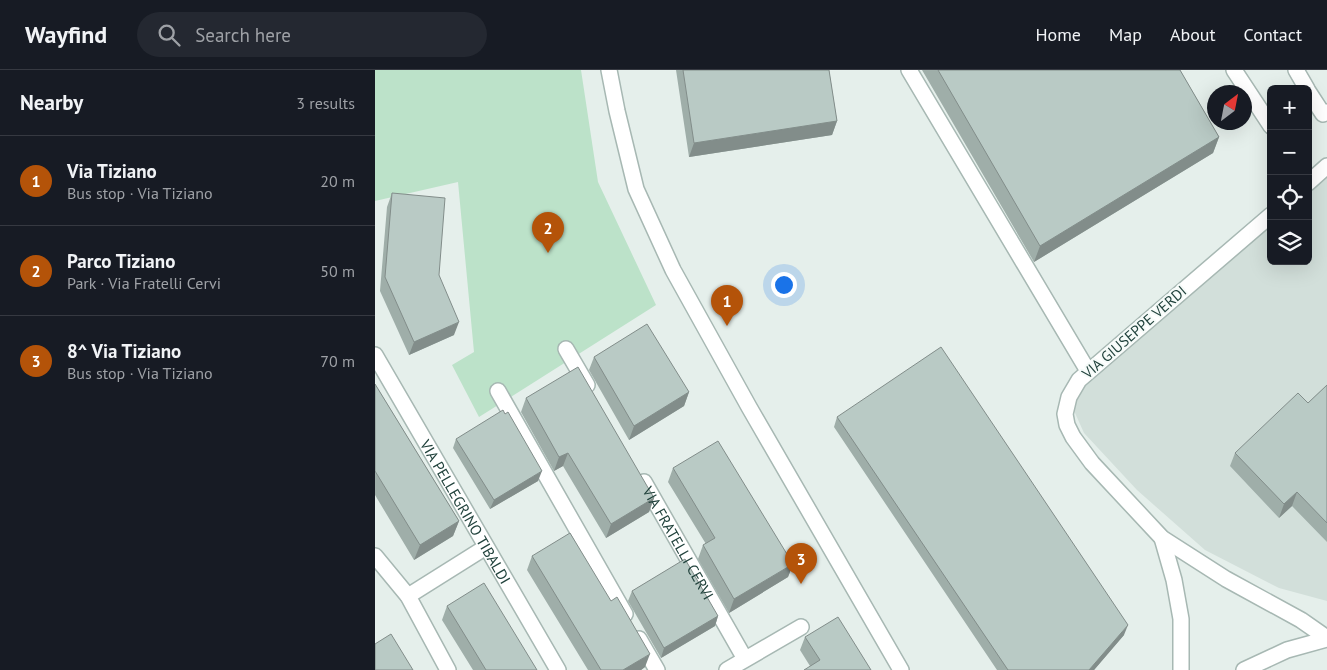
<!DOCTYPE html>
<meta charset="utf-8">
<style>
:root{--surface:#171b24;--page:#242831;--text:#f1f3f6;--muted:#9ea1a6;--line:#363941;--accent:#b45309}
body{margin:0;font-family:"PT Sans",sans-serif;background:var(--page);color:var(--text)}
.controls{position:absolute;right:15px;top:15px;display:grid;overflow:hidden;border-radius:8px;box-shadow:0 5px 20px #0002}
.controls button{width:45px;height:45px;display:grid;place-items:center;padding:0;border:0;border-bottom:1px solid var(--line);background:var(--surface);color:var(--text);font:25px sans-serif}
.compass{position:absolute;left:832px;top:15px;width:45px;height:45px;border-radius:50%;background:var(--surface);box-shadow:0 5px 20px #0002;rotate:32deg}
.you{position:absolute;left:408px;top:214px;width:18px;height:18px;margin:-12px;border:4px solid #fff;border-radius:50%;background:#1a73e8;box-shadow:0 0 0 8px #1a73e833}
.badge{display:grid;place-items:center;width:32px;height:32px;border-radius:50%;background:var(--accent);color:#fff;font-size:16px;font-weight:700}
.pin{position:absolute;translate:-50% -41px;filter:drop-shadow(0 1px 2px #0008)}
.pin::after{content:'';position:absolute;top:26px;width:18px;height:15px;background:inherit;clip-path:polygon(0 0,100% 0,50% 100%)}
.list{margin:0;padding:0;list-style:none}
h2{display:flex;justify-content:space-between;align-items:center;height:65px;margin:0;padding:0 20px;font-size:21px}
h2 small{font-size:16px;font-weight:400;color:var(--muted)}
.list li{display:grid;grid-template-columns:32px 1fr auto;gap:15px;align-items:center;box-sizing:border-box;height:90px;padding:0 20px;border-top:1px solid var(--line)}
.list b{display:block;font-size:19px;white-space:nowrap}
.list p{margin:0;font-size:16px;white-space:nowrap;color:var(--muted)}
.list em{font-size:16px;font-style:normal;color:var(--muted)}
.icon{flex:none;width:28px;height:28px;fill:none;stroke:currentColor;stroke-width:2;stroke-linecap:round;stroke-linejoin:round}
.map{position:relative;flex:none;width:952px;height:600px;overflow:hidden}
header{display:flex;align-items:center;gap:30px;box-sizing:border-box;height:70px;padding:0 25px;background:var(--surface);border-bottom:1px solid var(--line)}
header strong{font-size:24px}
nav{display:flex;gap:28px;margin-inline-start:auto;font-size:18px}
.search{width:350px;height:45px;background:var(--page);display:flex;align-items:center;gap:12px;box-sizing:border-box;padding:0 18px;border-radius:28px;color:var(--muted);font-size:19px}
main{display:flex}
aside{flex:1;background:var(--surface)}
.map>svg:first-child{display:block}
.built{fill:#d2dfda}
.green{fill:#bce2c9}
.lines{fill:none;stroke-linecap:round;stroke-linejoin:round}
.service-casing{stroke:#a7b8b3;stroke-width:18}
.pedestrian-casing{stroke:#a7b8b3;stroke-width:18}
.minor-casing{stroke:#a7b8b3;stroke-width:18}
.service{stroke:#fff;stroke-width:15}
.pedestrian{stroke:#fff;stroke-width:15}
.minor{stroke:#fff;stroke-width:15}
.wall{fill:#9faea9}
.shaded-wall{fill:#828d8a}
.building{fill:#b9cac5;stroke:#828d8a}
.labels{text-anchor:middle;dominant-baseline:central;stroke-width:4;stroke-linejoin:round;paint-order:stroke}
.street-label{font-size:15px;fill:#22433d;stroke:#f6fbf9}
</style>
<header>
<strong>Wayfind</strong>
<div class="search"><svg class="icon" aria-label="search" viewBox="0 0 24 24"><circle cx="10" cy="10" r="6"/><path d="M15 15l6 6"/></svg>Search here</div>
<nav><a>Home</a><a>Map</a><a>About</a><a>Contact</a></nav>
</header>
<main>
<aside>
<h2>Nearby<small>3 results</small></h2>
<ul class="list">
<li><span class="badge">1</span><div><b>Via Tiziano</b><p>Bus stop · Via Tiziano</p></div><em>20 m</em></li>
<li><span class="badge">2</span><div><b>Parco Tiziano</b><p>Park · Via Fratelli Cervi</p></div><em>50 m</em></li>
<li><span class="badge">3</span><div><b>8^ Via Tiziano</b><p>Bus stop · Via Tiziano</p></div><em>70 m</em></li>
</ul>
</aside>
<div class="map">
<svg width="952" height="600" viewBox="0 0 952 600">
<rect width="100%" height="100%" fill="#e5efeb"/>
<path class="built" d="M952,101V531L904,518L830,480L762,420L709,363L696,334L702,308L896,148V191H933V117Z"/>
<path class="green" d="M0,0H206L223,112L281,235L104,347L77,295L99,282L83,112L0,131Z"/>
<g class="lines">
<defs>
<path id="service" d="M859,0L896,56
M921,0L932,19
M933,21L948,44L952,42"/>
<path id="pedestrian" d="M534,0L713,301"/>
<g id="minor">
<path d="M234,0L242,41L261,119L298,200L374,337L526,600"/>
<path d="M933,113L952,96"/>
<path d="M896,145L704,310L694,327L690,344L692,355L698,367L717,393L787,468L851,509L926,550L952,568"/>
<path d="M191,279L212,315"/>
<path id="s1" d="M0,285L183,600"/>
<path d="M123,321L250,544"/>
<path id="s2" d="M269,412L370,589"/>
<path d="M787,468L799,510L806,549V600"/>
<path d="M0,486L33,526L73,600"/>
<path d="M33,526L111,477"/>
<path d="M264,569L282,600"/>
<path d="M352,600L426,557"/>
<path d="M869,600L912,580L952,569"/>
</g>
</defs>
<use href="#service" class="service-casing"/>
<use href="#pedestrian" class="pedestrian-casing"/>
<use href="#minor" class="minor-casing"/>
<use href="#service" class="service"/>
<use href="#pedestrian" class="pedestrian"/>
<use href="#minor" class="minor"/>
</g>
<path class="wall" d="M301,0H454L462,51L457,65L314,87Z
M547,0H805L844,67L838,83L659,192Z
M17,123L79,265L34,285L5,221L12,137Z
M219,287L314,322L309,336L254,370L214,300Z
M0,314L84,451L78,466L39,490L0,425Z
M952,315V472L917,436L904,448L855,396L860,383L933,333Z
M151,328L279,428L274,442L231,468L188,396L179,401L146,342Z
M462,347L749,565L719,600H622L459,357Z
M81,369L163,411L115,439L78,378Z
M298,398L418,494L413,507L354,543L323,489L328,475L331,474L293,412Z
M157,486L270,597L266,600H213L152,500Z
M257,521L343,546L340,556L286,588L253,531Z
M72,536L162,600H98L67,550Z
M430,567L496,600L435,596L425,580Z"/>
<path class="shaded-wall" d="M462,51L457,65L314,87L319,73Z
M844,67L838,83L659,192L665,176Z
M84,252L79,265L34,285L39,272Z
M314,322L309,336L254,370L259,356Z
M193,383L188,396L179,401L184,387Z
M167,401L163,411L115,439L119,430Z
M922,422L917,436L904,448L909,434Z
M279,428L274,442L231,468L236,454Z
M84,451L78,466L39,490L45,475Z
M418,494L413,507L354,543L359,529Z
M343,546L340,556L286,588L289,578Z
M753,555L749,565L719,600H714Z
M275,584L270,597L266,600H248Z"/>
<path class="building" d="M308,0H454L462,51L319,73Z
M563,0H805L844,67L665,176Z
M17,123L70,128L64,205L84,252L39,272L10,207Z
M272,254L314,322L259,356L219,287Z
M566,277L753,555L714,600H633L462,347Z
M203,297L279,428L236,454L193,383L184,387L151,328Z
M0,314L84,451L45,475L0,401Z
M952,315V453L922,422L909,434L860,383L923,323L933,333Z
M128,340L130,344L133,342L167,401L119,430L81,369Z
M343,371L418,494L359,529L328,475L340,468L298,398Z
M195,463L236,531L242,527L275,584L248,600H226L157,486Z
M310,489L343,546L289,578L257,521Z
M109,513L162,600H111L72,536Z
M463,547L496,600H429L445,590L430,567Z
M16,564L38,600H0V574Z"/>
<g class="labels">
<g class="street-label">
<text transform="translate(759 262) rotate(-41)">VIA GIUSEPPE VERDI</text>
<text stroke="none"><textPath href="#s1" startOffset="181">VIA PELLEGRINO TIBALDI</textPath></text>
<text stroke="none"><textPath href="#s2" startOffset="70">VIA FRATELLI CERVI</textPath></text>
</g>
</g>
</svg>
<div class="controls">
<button>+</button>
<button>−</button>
<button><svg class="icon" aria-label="locate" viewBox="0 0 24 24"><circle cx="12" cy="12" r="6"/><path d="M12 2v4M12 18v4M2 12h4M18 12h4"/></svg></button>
<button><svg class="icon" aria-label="layers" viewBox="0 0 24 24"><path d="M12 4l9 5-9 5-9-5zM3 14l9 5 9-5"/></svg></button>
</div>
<svg class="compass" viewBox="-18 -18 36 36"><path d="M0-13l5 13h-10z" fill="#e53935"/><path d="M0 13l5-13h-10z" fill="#9ea1a6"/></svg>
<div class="you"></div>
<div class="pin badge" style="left:352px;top:256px">1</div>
<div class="pin badge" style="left:173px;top:183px">2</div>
<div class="pin badge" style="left:426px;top:514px">3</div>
</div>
</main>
